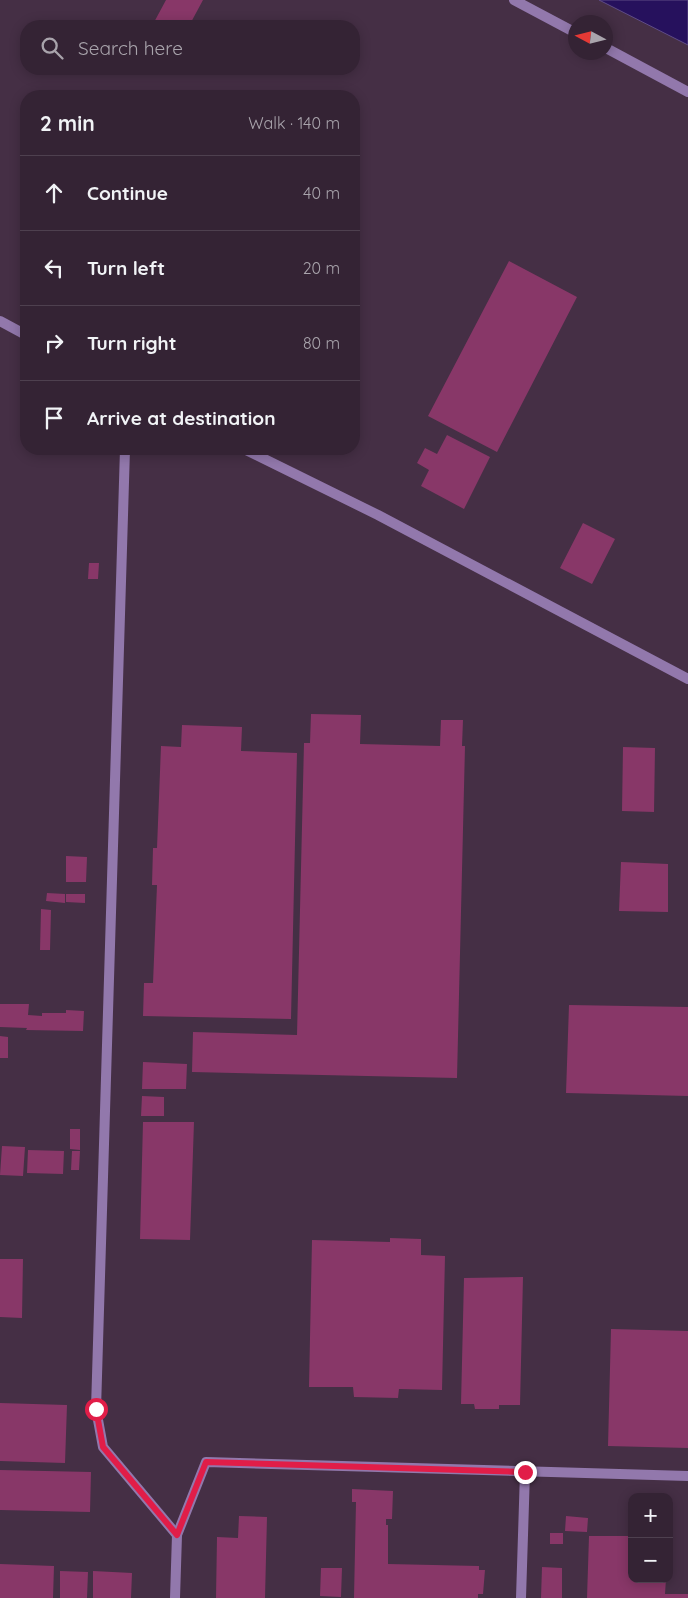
<!DOCTYPE html>
<meta charset="utf-8">
<style>
:root{--surface:#342334;--page:#3f2f40;--text:#f1f3f6;--muted:#a9a4ac;--line:#4e404f}
body{margin:0;font-family:Quicksand,sans-serif;background:var(--page);color:var(--text)}
.controls{position:absolute;right:15px;bottom:15px;display:grid;overflow:hidden;border-radius:10px;box-shadow:0 2px 12px #0003}
.controls button{width:45px;height:45px;display:grid;place-items:center;padding:0;border:0;border-bottom:1px solid var(--line);background:var(--surface);color:var(--text);font:25px sans-serif}
.compass{position:absolute;left:568px;top:15px;width:45px;height:45px;border-radius:50%;background:var(--surface);box-shadow:0 2px 12px #0003;rotate:277deg}
.stop{position:absolute;width:15px;height:15px;margin:-11px;border:4px solid #e11d48;border-radius:50%;background:#fff}
.stop.end{background:#e11d48;border-color:#fff;box-shadow:0 1px 5px #0008}
.list{margin:0;padding:0;list-style:none}
h2{display:flex;justify-content:space-between;align-items:center;height:65px;margin:0;padding:0 20px;font-size:21px}
h2 small{font-size:16px;font-weight:400;color:var(--muted)}
.list li{display:grid;grid-template-columns:32px 1fr auto;gap:15px;align-items:center;box-sizing:border-box;height:75px;padding:0 20px;border-top:1px solid var(--line)}
.list b{display:block;font-size:19px;white-space:nowrap}
.list em{font-size:16px;font-style:normal;color:var(--muted)}
.icon{flex:none;width:28px;height:28px;fill:none;stroke:currentColor;stroke-width:2;stroke-linecap:round;stroke-linejoin:round}
.map{position:relative;flex:none;width:688px;height:1598px;overflow:hidden}
.search{position:absolute;background:var(--surface);box-shadow:0 2px 12px #0003;left:20px;top:20px;width:340px;height:55px;display:flex;align-items:center;gap:12px;box-sizing:border-box;padding:0 18px;border-radius:20px;color:var(--muted);font-size:19px}
.panel{position:absolute;background:var(--surface);box-shadow:0 2px 12px #0003;left:20px;top:90px;width:340px;height:365px;border-radius:20px}
.map>svg:first-child{display:block}
.water{fill:#26115d;stroke:#5f4c86}
.building{fill:#883768}
.lines{fill:none;stroke-linecap:round;stroke-linejoin:round}
.minor{stroke:#9278ac;stroke-width:10}
.tertiary{stroke:#9278ac;stroke-width:10}
.route{stroke:#e11d48;stroke-width:6}
</style>
<div class="map">
<svg width="688" height="1598" viewBox="0 0 688 1598">
<rect width="100%" height="100%" fill="#452f45"/>
<path class="water" d="M599,0H688V45Z"/>
<path class="building" d="M166,0H203L189,26H152Z
M509,261L577,297L497,452L428,416Z
M447,435L490,457L464,509L421,486L429,470L417,463L425,448L437,454Z
M583,523L615,539L592,584L560,568Z
M89,563H99L98,579H88Z
M311,714L361,715L360,744L440,746L441,720H463L462,746H465L457,1078L192,1072L193,1032L297,1035L304,743H310Z
M182,725L242,727L241,751L297,753L291,1019L143,1016L144,983H153L157,885H152L153,848H157L161,746L181,747Z
M623,747L655,748L654,812L622,811Z
M66,856L87,857L86,882H66Z
M621,862L668,864V912L619,911Z
M47,893L65,894V903L46,901Z
M66,894H85V903L66,902Z
M41,909L51,910L50,950H40Z
M0,1004H29L28,1015L42,1016V1013H66V1010L84,1011L83,1031L26,1030L27,1028L0,1027Z
M569,1005L688,1007V1096L566,1093Z
M0,1036L8,1037V1058H0Z
M143,1062L187,1064L186,1089H142Z
M142,1096L164,1097V1116H141Z
M143,1122H194L190,1240L140,1239Z
M70,1129H80V1150L70,1149Z
M2,1146L25,1147L23,1176L0,1175Z
M28,1150L64,1151L63,1174L27,1173Z
M72,1151H80L79,1170H71Z
M390,1238L421,1239V1255L445,1256L442,1390L399,1389L398,1398L354,1397L353,1387H309L312,1240L390,1242Z
M0,1259H23L22,1318L0,1317Z
M523,1277L520,1405H499V1409H475L474,1404H461L464,1278Z
M611,1329L688,1331V1448L608,1446Z
M0,1403L67,1405L65,1463L0,1461Z
M0,1470L91,1472L90,1512L0,1510Z
M352,1489L393,1491L392,1519H386V1525H388V1564L479,1566V1570H485L483,1594H478V1598H354L356,1502H352Z
M239,1516L267,1517L265,1598H216L217,1537L238,1538Z
M566,1516L588,1518L587,1532L565,1531Z
M550,1533H563V1544H550Z
M589,1536H632V1579H666L665,1594H688V1598H587Z
M0,1564L54,1566L53,1598H0Z
M542,1567L562,1568V1598H541Z
M321,1568H342L341,1597L320,1596Z
M60,1571L88,1572L87,1598H60Z
M93,1571L132,1573L131,1598H93Z"/>
<g class="lines">
<path class="minor" d="M514,0L576,33
M606,48L688,92
M177,1535L206,1462L688,1476
M521,1598L525,1472"/>
<path class="tertiary" d="M0,321L26,335
M125,449L96,1409L103,1447L177,1535L175,1598
M244,449L378,515L688,679"/>
</g>
<g class="lines">
<path class="route" d="M96,1409L103,1447L177,1535L206,1462L525,1472"/>
</g>
</svg>
<div class="controls">
<button>+</button>
<button>−</button>
</div>
<svg class="compass" viewBox="-18 -18 36 36"><path d="M0-13l5 13h-10z" fill="#e53935"/><path d="M0 13l5-13h-10z" fill="#a9a4ac"/></svg>
<div class="stop" style="left:96px;top:1409px"></div>
<div class="stop end" style="left:525px;top:1472px"></div>
<div class="search"><svg class="icon" aria-label="search" viewBox="0 0 24 24"><circle cx="10" cy="10" r="6"/><path d="M15 15l6 6"/></svg>Search here</div>
<section class="panel">
<h2>2 min<small>Walk · 140 m</small></h2>
<ul class="list">
<li><svg class="icon" aria-label="ahead" viewBox="0 0 24 24"><path d="M12 20V5M6 11l6-6 6 6"/></svg><div><b>Continue</b></div><em>40 m</em></li>
<li><svg class="icon" aria-label="left" viewBox="0 0 24 24"><path d="M17 20v-9H6M10 6l-5 5 5 5"/></svg><div><b>Turn left</b></div><em>20 m</em></li>
<li><svg class="icon" aria-label="right" viewBox="0 0 24 24"><path d="M7 20v-9h11M14 6l5 5-5 5"/></svg><div><b>Turn right</b></div><em>80 m</em></li>
<li><svg class="icon" aria-label="arrive" viewBox="0 0 24 24"><path d="M6 21V4h12l-3 4 3 4H6"/></svg><div><b>Arrive at destination</b></div></li>
</ul>
</section>
</div>
